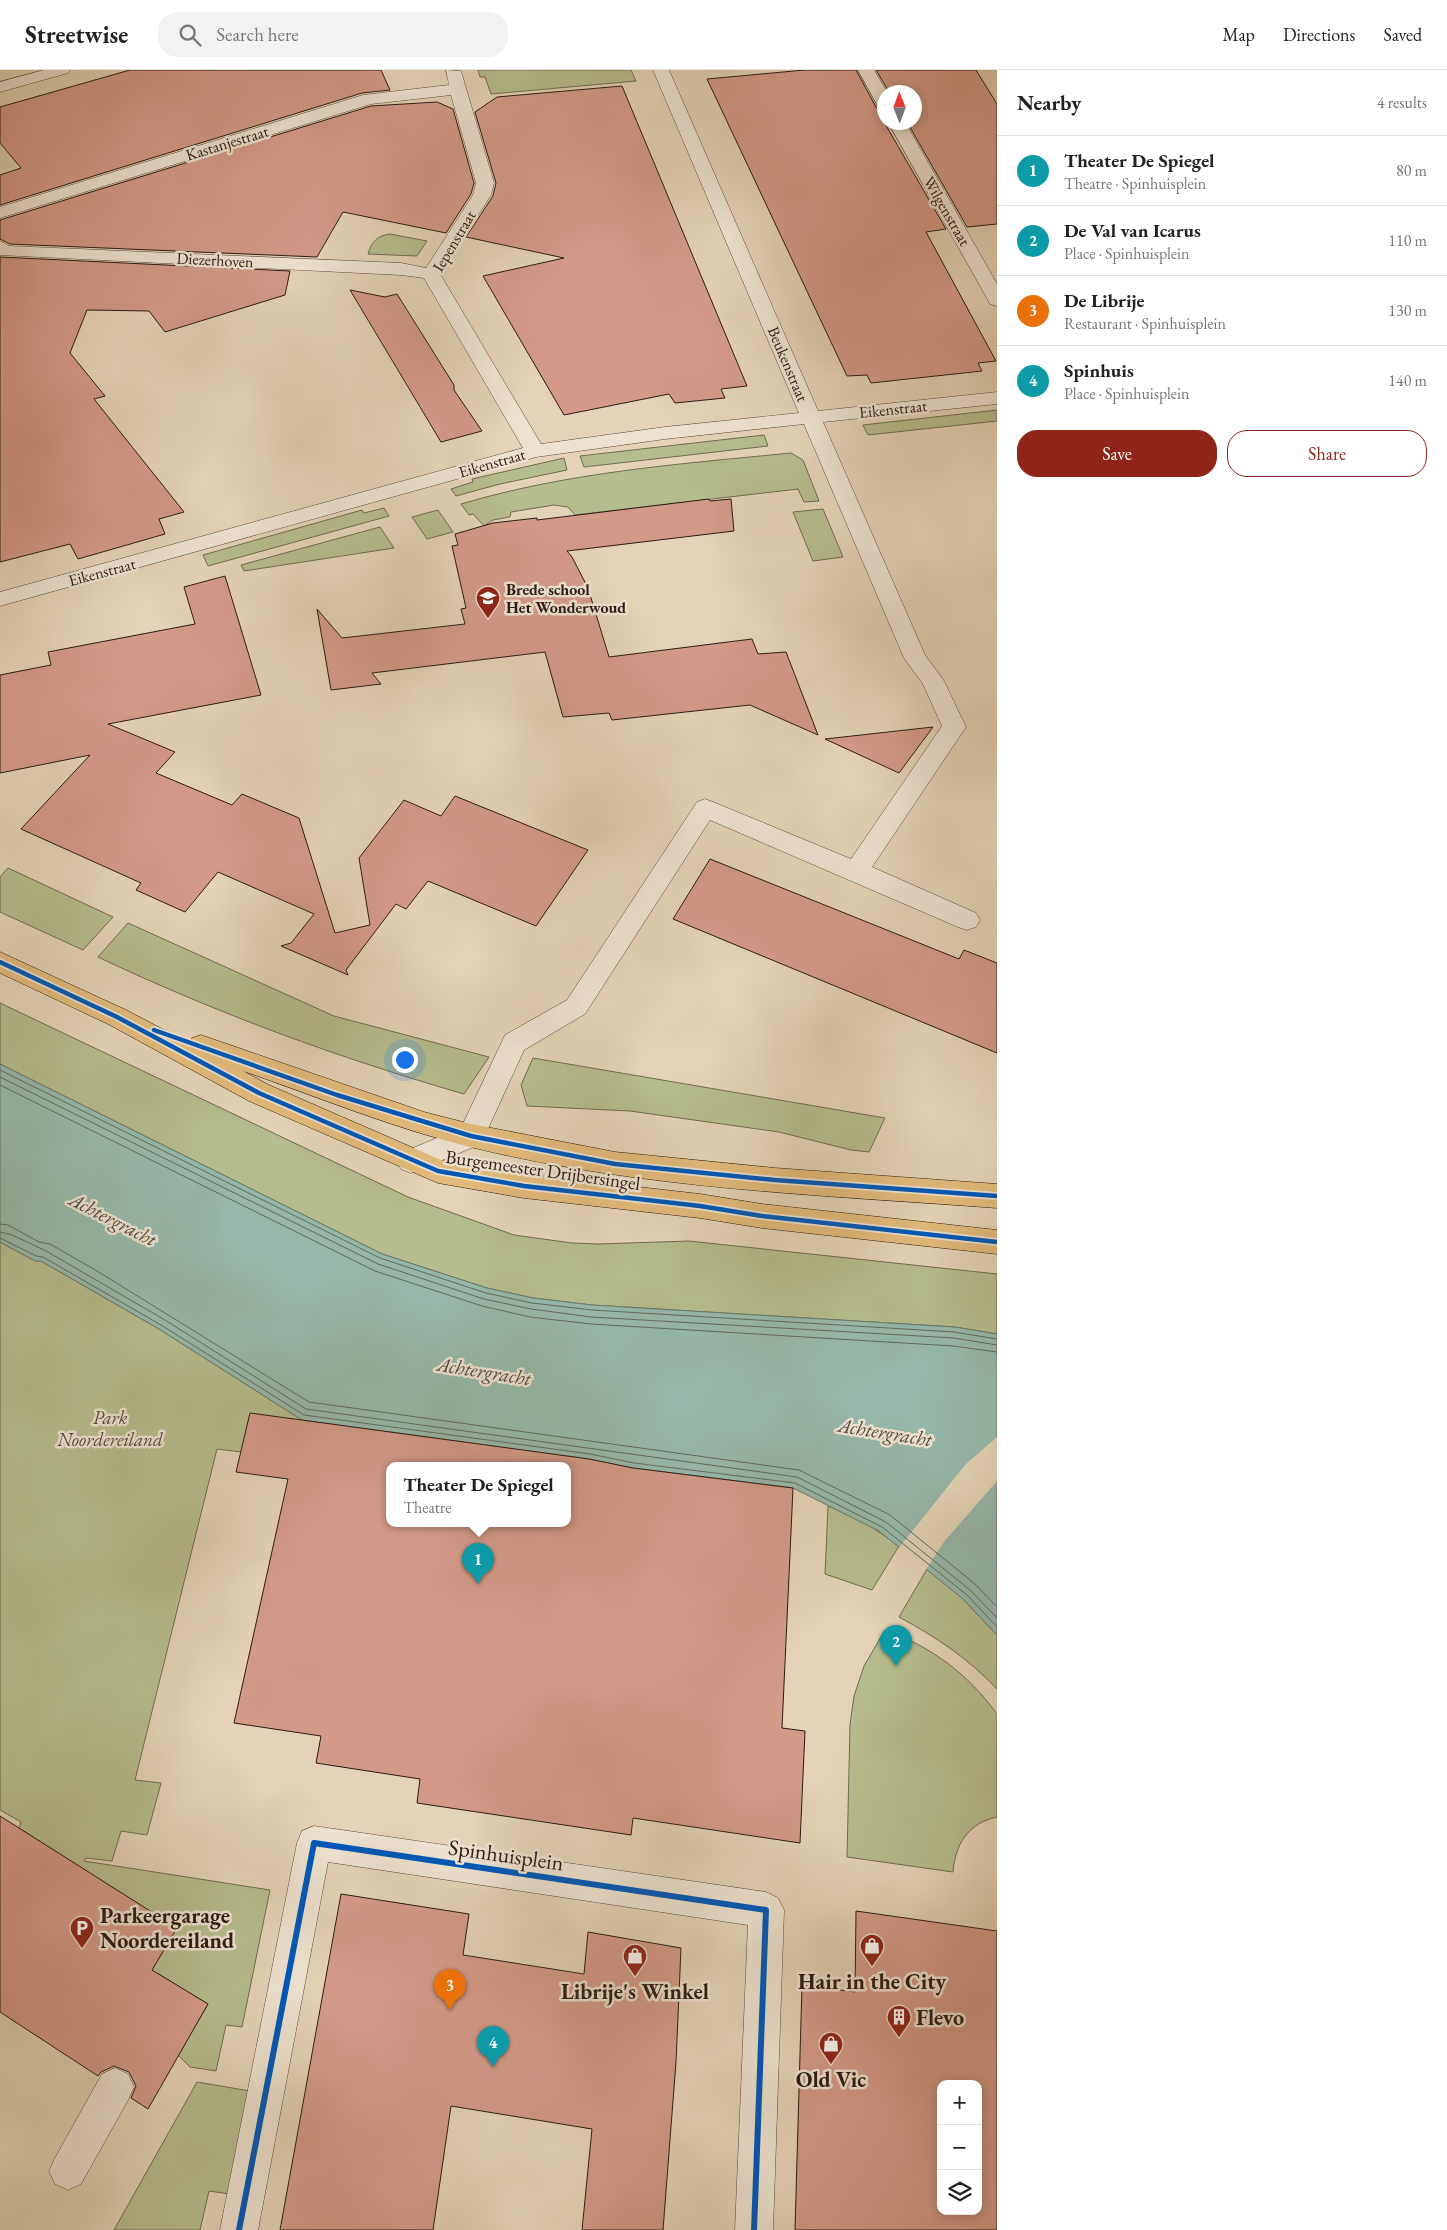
<!DOCTYPE html>
<meta charset="utf-8">
<style>
:root{--surface:#fff;--page:#f2f2f2;--text:#222;--muted:#767676;--line:#e0e0e0;--accent:#8f2418}
body{margin:0;font-family:"EB Garamond",serif;background:var(--page);color:var(--text)}
.controls{position:absolute;right:15px;bottom:15px;display:grid;overflow:hidden;border-radius:10px;box-shadow:0 2px 12px #0003}
.controls button{width:45px;height:45px;display:grid;place-items:center;padding:0;border:0;border-bottom:1px solid var(--line);background:var(--surface);color:var(--text);font:25px sans-serif}
.compass{position:absolute;left:877px;top:15px;width:45px;height:45px;border-radius:50%;background:var(--surface);box-shadow:0 2px 12px #0003;rotate:359deg}
.you{position:absolute;left:404px;top:989px;width:18px;height:18px;margin:-12px;border:4px solid #fff;border-radius:50%;background:#1a73e8;box-shadow:0 0 0 8px #1a73e833}
.badge{display:grid;place-items:center;width:32px;height:32px;border-radius:50%;background:var(--accent);color:#fff;font-size:16px;font-weight:700}
.pin{position:absolute;translate:-50% -41px;filter:drop-shadow(0 1px 2px #0008)}
.pin::after{content:'';position:absolute;top:26px;width:18px;height:15px;background:inherit;clip-path:polygon(0 0,100% 0,50% 100%)}
.popup{position:absolute;left:386px;top:1392px;width:185px;height:65px;box-sizing:border-box;display:grid;place-content:center;border-radius:10px;background:var(--surface);filter:drop-shadow(0 1px 4px #0005);font-size:16px;white-space:nowrap;color:var(--muted)}
.popup b{font-size:19px;color:var(--text)}
.popup::after{content:'';position:absolute;left:50%;top:100%;margin-left:-10px;border:10px solid transparent;border-top-color:var(--surface)}
.list{margin:0;padding:0;list-style:none}
h2{display:flex;justify-content:space-between;align-items:center;height:65px;margin:0;padding:0 20px;font-size:21px}
h2 small{font-size:16px;font-weight:400;color:var(--muted)}
.list li{display:grid;grid-template-columns:32px 1fr auto;gap:15px;align-items:center;box-sizing:border-box;height:70px;padding:0 20px;border-top:1px solid var(--line)}
.list b{display:block;font-size:19px;white-space:nowrap}
.list p{margin:0;font-size:16px;white-space:nowrap;color:var(--muted)}
.list em{font-size:16px;font-style:normal;color:var(--muted)}
.actions{display:flex;gap:10px;padding:15px 20px}
.actions a{flex:1;padding:11px 0;border:1px solid var(--accent);border-radius:20px;text-align:center;font-size:18px;color:var(--accent)}
.actions .main{background:var(--accent);color:#fff}
.icon{flex:none;width:28px;height:28px;fill:none;stroke:currentColor;stroke-width:2;stroke-linecap:round;stroke-linejoin:round}
.map{position:relative;flex:none;width:997px;height:2160px;overflow:hidden}
header{display:flex;align-items:center;gap:30px;box-sizing:border-box;height:70px;padding:0 25px;background:var(--surface);border-bottom:1px solid var(--line)}
header strong{font-size:24px}
nav{display:flex;gap:28px;margin-inline-start:auto;font-size:18px}
.search{width:350px;height:45px;background:var(--page);display:flex;align-items:center;gap:12px;box-sizing:border-box;padding:0 18px;border-radius:20px;color:var(--muted);font-size:19px}
main{display:flex}
aside{flex:1;background:var(--surface)}
.map>svg:first-child{display:block}
.green{fill:#b5bc8d;stroke:#706c50}
.water{fill:#96b8aa;stroke:#6c796d}
.pier{fill:#e4d3b6}
.lines{fill:none;stroke-linecap:round;stroke-linejoin:round}
.shore{stroke:#616a5e;stroke-width:1}
.building{fill:#d39a88;stroke:#2c1b12;fill-rule:evenodd}
.minor-casing{stroke:#5a493b;stroke-width:1}
.major-casing{stroke:#2c1b12;stroke-width:1}
.minor{fill:#ede2d0;fill-rule:evenodd}
.major{fill:#e2ba7b;fill-rule:evenodd}
.cycleway-far1-casing{stroke:#ede2d0;stroke-width:8}
.cycleway-casing{stroke:#ede2d0;stroke-width:9}
.cycleway-far1{stroke:#0057b8;stroke-width:4.5}
.cycleway{stroke:#0057b8;stroke-width:6}
.labels{text-anchor:middle;dominant-baseline:central;stroke-width:5;stroke-linejoin:round;paint-order:stroke}
.far-street-label{font-size:16px;fill:#2c1b12;stroke:#ede2d0}
.far-poi-label{font-size:16px;font-weight:bold;fill:#2c1b12;stroke:#ede2d0;text-anchor:start}
.street-label{font-size:19px;fill:#2c1b12;stroke:#ede2d0}
.park-label{font-size:19px;font-style:italic;fill:#554b37;stroke:#ede2d0}
.water-label{font-size:20px;font-style:italic;fill:#4c4a40;stroke:#ede2d0}
.near-street-label{font-size:22px;fill:#2c1b12;stroke:#ede2d0}
.near-poi-label{font-size:22px;font-weight:bold;fill:#2c1b12;stroke:#ede2d0}
</style>
<header>
<strong>Streetwise</strong>
<div class="search"><svg class="icon" aria-label="search" viewBox="0 0 24 24"><circle cx="10" cy="10" r="6"/><path d="M15 15l6 6"/></svg>Search here</div>
<nav><a>Map</a><a>Directions</a><a>Saved</a></nav>
</header>
<main>
<div class="map">
<svg width="997" height="2160" viewBox="0 0 997 2160">
<rect width="100%" height="100%" fill="#e4d3b6"/>
<filter id="stains"><feTurbulence type="fractalNoise" baseFrequency=".004" numOctaves="4"/><feColorMatrix values="0 0 0 0 .2 0 0 0 0 .09 0 0 0 0 .02 0 0 0 .5 -.17"/></filter>
<radialGradient id="worn" r=".72"><stop offset=".6" stop-color="#630" stop-opacity="0"/><stop offset="1" stop-color="#630" stop-opacity=".3"/></radialGradient>
<path class="green" d="M478,0H631L636,11L491,24L485,7H480Z
M390,164L427,171L417,186L368,184C372,171 377,166 390,164Z
M997,340V351L868,365L863,355Z
M764,365L768,376L584,397L580,386Z
M791,383L803,390L819,431L804,432L798,419L575,445L568,437L554,435L511,442L510,447L493,450L484,456L473,444L469,445L461,434C569,402 680,394 791,383Z
M564,388L567,400L500,414L456,426L451,419L473,412L472,409Z
M384,438L389,446L208,496L203,485L362,440L364,443Z
M823,439L843,487L813,491L793,442Z
M438,440L453,462L427,469L412,447Z
M380,457L394,478L244,501L241,495Z
M8,798L113,847L83,880L0,842V807Z
M128,853L334,946L489,987L464,1024C339,988 216,943 98,887Z
M0,933L408,1127L514,1165L572,1173L598,1174L689,1171L997,1204V1264L955,1257L592,1235L533,1228L487,1218L382,1184L0,994Z
M533,988L885,1048L869,1082L851,1080L779,1062L630,1041L527,1036L521,1015Z
M0,1172L35,1191H41L159,1259L302,1350L241,1382L217,1379L135,1710L161,1713L147,1765L121,1761L112,1791L86,1788L84,1791L270,1820L242,1957L226,1955L216,2001L190,1997L178,1985L208,1934L152,1900L176,1858L19,1758L21,1752L0,1740Z
M828,1436L863,1451L899,1476L872,1520L825,1504Z
M927,1499L963,1529L997,1565V1619C968,1588 936,1567 899,1547Z
M885,1560C932,1577 968,1604 997,1644V1747C968,1753 955,1775 953,1802L847,1787L850,1655L854,1626L864,1596Z
M197,2012L250,2021L230,2124L209,2121L200,2160H114Z"/>
<path class="water" d="M0,994L382,1184L487,1218L533,1228L592,1235L955,1257L997,1264V1565L963,1529L879,1461L793,1418L633,1398L589,1389L302,1350L159,1259L41,1191H35L0,1172Z"/>
<path class="pier" d="M997,1367V1411L943,1473L925,1501L898,1479L965,1395Z"/>
<g class="lines">
<path class="shore" d="M0,1000L380,1188L486,1223L532,1233L592,1240L954,1262L997,1269
M0,1007L378,1194L484,1229L531,1239L591,1247L954,1268L997,1275
M0,1015L375,1201L482,1236L530,1247L591,1254L953,1276L997,1282
M0,1154L8,1155L39,1172L50,1174L97,1201L309,1332L799,1400L890,1445L975,1514L997,1537
M0,1162L12,1165L46,1181L165,1250L306,1339L797,1407L886,1452L970,1520L997,1548
M0,1168L36,1186L43,1187L161,1255L304,1345L590,1384L634,1393L795,1413L882,1457L967,1525L997,1557"/>
</g>
<path class="building" d="M130,0H381L390,20L362,23L0,135V105L21,98L0,73V37Z
M805,0H856L876,37L884,39V52L946,159L926,162L996,291L978,293L982,301L871,313L867,305L847,306L707,9Z
M876,0H976L997,34V154L967,157L907,52H914V22H889Z
M622,16L747,316L721,319L725,328L675,333L669,324L564,345L483,206L564,188L466,167L493,126L496,113L475,42L497,27Z
M437,32L453,39L474,113L471,124L446,163L343,142L317,187L10,174L0,169V150L371,36Z
M0,187L290,201L285,225L165,262L149,241L87,240L70,283L105,326L94,329L184,442L159,449L165,464L78,489L70,474L0,492Z
M350,220L385,227L397,224L454,315V320L482,361L441,372Z
M709,429L710,431L731,429L734,461L567,481L572,487L588,518L609,587L752,569L758,584L786,582L818,665L750,635L612,650L609,643L563,647L545,582L372,603L381,614L331,620L317,539L342,568L465,554L461,539L466,538L452,476L458,475L455,464L493,453L537,448V450Z
M225,506L261,625L108,654L175,682L156,703L232,735L242,724L299,748L335,863L370,855L359,788L404,730L441,746L455,726L588,780L536,856L428,811L406,839L396,834L346,900L348,905L281,876L291,873L314,844L218,802L185,842L136,820L141,813L21,759L90,685L0,703V605L51,595L48,582L195,554L184,517Z
M933,657L899,703L825,669Z
M710,789L959,889L964,880L997,893V983L673,849Z
M250,1343L589,1389L633,1398L793,1418L782,1658L805,1661L800,1773L633,1748L631,1765L417,1733L420,1709L316,1693L321,1666L234,1653L288,1409L236,1402ZM389,1395H567V1453H389Z
M0,1746L177,1858L152,1900L208,1934L148,2039L131,2028L136,2016L129,2002L114,1996L101,2002L98,2006L0,1942Z
M341,1824L469,1844L463,1885L584,1904L588,1862L681,1878L676,1992L663,2160H582L592,2059L451,2036L433,2160H280Z
M856,1841L997,1861V2160H795L802,1915L855,1922ZM941,2014H978V2141H941Z"/>
<g class="lines">
<defs>
<path id="minor" d="M44,0H70L68,3L0,22V12Z
M446,0L461,1L494,113L491,125L440,204L541,374L665,357L799,343L653,0H669L818,341L997,322V334L823,352L925,585L944,611L966,657L872,797L976,843L980,850L976,857L967,860L958,857L710,750L585,944L524,980L481,1074L411,1103L401,1099L397,1091L401,1083L461,1058L505,965L567,930L697,732L705,729L713,732L851,789L942,656L923,614L904,588L804,354L665,369L536,387L0,536V522L523,378L424,208L401,205L0,185V171L9,176L401,193L426,198L473,125L476,113L451,25L371,34L0,148V137L363,25L449,15Z
M858,0H874L887,22H884V37L878,36Z
M888,52H905L997,214V236L990,234L988,230Z
M314,1756L766,1822L778,1828L784,1840L773,2160H735L748,1855L328,1792L258,2160H220L297,1773L302,1761Z
M115,1998L128,2004L134,2017L128,2030L81,2114L68,2120L55,2114L49,2101L55,2088L102,2004Z"/>
<path id="major" d="M0,882L126,940L189,973L192,968L201,965L424,1042L471,1054L615,1082L775,1098L997,1114V1138C821,1125 642,1119 470,1077C393,1058 318,1027 243,1001L269,1015L441,1090L524,1104L700,1124L762,1134L997,1160V1184L762,1158L700,1148L524,1128L438,1113L249,1031L108,954L0,903Z"/>
</defs>
<use href="#minor" class="minor-casing"/>
<use href="#major" class="major-casing"/>
<use href="#minor" class="minor"/>
<use href="#major" class="major"/>
<defs>
<path id="cycleway-far1" d="M0,892L117,947L259,1023L438,1101L524,1116L700,1136L762,1146L997,1172
M154,960L337,1025L471,1066L615,1094L775,1110L997,1126"/>
<path id="cycleway" d="M239,2160L314,1773L766,1840L754,2160"/>
</defs>
<use href="#cycleway-far1" class="cycleway-far1-casing"/>
<use href="#cycleway" class="cycleway-casing"/>
<use href="#cycleway-far1" class="cycleway-far1"/>
<use href="#cycleway" class="cycleway"/>
</g>
<defs>
<symbol id="school-pin" viewBox="-11 -11 22 30"><path d="M0 17L-7.5 6A9.5 9.5 0 1 1 7.5 6Z" fill="#8f2418" stroke="#ede2d0"/><path d="M0-5L7-2L0 1L-7-2ZM-4 1L0 2.5L4 1V4Q0 6-4 4Z" fill="#fff"/></symbol>
<symbol id="parking-pin" viewBox="-11 -11 22 30"><path d="M0 17L-7.5 6A9.5 9.5 0 1 1 7.5 6Z" fill="#8f2418" stroke="#ede2d0"/><path d="M-3.5-5.5H1a3.5 3.5 0 0 1 0 7H-1V5.5H-3.5ZM-1-3.4V-.6H.8a1.4 1.4 0 0 0 0-2.8Z" fill="#fff"/></symbol>
<symbol id="shop-pin" viewBox="-11 -11 22 30"><path d="M0 17L-7.5 6A9.5 9.5 0 1 1 7.5 6Z" fill="#8f2418" stroke="#ede2d0"/><path d="M-5-2.5h2.3a2.7 3.5 0 0 1 5.4 0H5L5.5 6h-11ZM-1.5-2.5h3a1.5 2.3 0 0 0-3 0Z" fill="#fff"/></symbol>
<symbol id="building-pin" viewBox="-11 -11 22 30"><path d="M0 17L-7.5 6A9.5 9.5 0 1 1 7.5 6Z" fill="#8f2418" stroke="#ede2d0"/><path d="M-4-6H4V6H1V3H-1V6H-4ZM-2.5-4.3h1.7v1.8h-1.7ZM.8-4.3h1.7v1.8H.8ZM-2.5-1h1.7V.8h-1.7ZM.8-1h1.7V.8H.8Z" fill="#fff"/></symbol>
</defs>
<g fill-rule="evenodd">
<use href="#school-pin" x="474" y="514" width="28" height="38"/>
<use href="#parking-pin" x="68" y="1844" width="28" height="38"/>
<use href="#shop-pin" x="858" y="1862" width="28" height="38"/>
<use href="#shop-pin" x="621" y="1872" width="28" height="38"/>
<use href="#building-pin" x="885" y="1933" width="28" height="38"/>
<use href="#shop-pin" x="817" y="1960" width="28" height="38"/>
</g>
<g class="labels">
<g class="far-street-label">
<text transform="translate(227 73) rotate(-17)">Kastanjestraat</text>
<text transform="translate(947 141) rotate(60)">Wilgenstraat</text>
<text transform="translate(454 171) rotate(-59)">Iepenstraat</text>
<text transform="translate(215 190) rotate(3)">Diezerhoven</text>
<text transform="translate(788 294) rotate(67)">Beukenstraat</text>
<text transform="translate(893 339) rotate(-6)">Eikenstraat</text>
<text transform="translate(492 393) rotate(-16)">Eikenstraat</text>
<text transform="translate(102 502) rotate(-15)">Eikenstraat</text>
</g>
<g class="far-poi-label">
<text x="506" y="519">Brede school<tspan x="506" dy="18">Het Wonderwoud</tspan></text>
</g>
<g class="street-label">
<text transform="translate(543 1100) rotate(8)">Burgemeester Drijbersingel</text>
</g>
<g class="park-label">
<text x="110" y="1347">Park<tspan x="110" dy="22">Noordereiland</tspan></text>
</g>
<g class="water-label">
<text transform="translate(113 1149) rotate(27)">Achtergracht</text>
<text transform="translate(484 1301) rotate(9)">Achtergracht</text>
<text transform="translate(885 1362) rotate(9)">Achtergracht</text>
</g>
<g class="near-street-label">
<text transform="translate(506 1785) rotate(8)">Spinhuisplein</text>
</g>
<g class="near-poi-label">
<text x="100" y="1845" text-anchor="start">Parkeergarage<tspan x="100" dy="25">Noordereiland</tspan></text>
<text x="872" y="1911">Hair in the City</text>
<text x="635" y="1921">Librije's Winkel</text>
<text x="916" y="1947" text-anchor="start">Flevo</text>
<text x="831" y="2009">Old Vic</text>
</g>
</g>
<rect width="100%" height="100%" filter="url(#stains)"/>
<rect width="100%" height="100%" fill="url(#worn)"/>
</svg>
<div class="controls">
<button>+</button>
<button>−</button>
<button><svg class="icon" aria-label="layers" viewBox="0 0 24 24"><path d="M12 4l9 5-9 5-9-5zM3 14l9 5 9-5"/></svg></button>
</div>
<svg class="compass" viewBox="-18 -18 36 36"><path d="M0-13l5 13h-10z" fill="#e53935"/><path d="M0 13l5-13h-10z" fill="#767676"/></svg>
<div class="you"></div>
<div class="pin badge" style="left:478px;top:1514px;background:#0f9aa8">1</div>
<div class="popup"><b>Theater De Spiegel</b>Theatre</div>
<div class="pin badge" style="left:896px;top:1596px;background:#0f9aa8">2</div>
<div class="pin badge" style="left:450px;top:1940px;background:#e8710a">3</div>
<div class="pin badge" style="left:493px;top:1997px;background:#0f9aa8">4</div>
</div>
<aside>
<h2>Nearby<small>4 results</small></h2>
<ul class="list">
<li><span class="badge" style="background:#0f9aa8">1</span><div><b>Theater De Spiegel</b><p>Theatre · Spinhuisplein</p></div><em>80 m</em></li>
<li><span class="badge" style="background:#0f9aa8">2</span><div><b>De Val van Icarus</b><p>Place · Spinhuisplein</p></div><em>110 m</em></li>
<li><span class="badge" style="background:#e8710a">3</span><div><b>De Librije</b><p>Restaurant · Spinhuisplein</p></div><em>130 m</em></li>
<li><span class="badge" style="background:#0f9aa8">4</span><div><b>Spinhuis</b><p>Place · Spinhuisplein</p></div><em>140 m</em></li>
</ul>
<div class="actions"><a class="main">Save</a><a>Share</a></div>
</aside>
</main>
